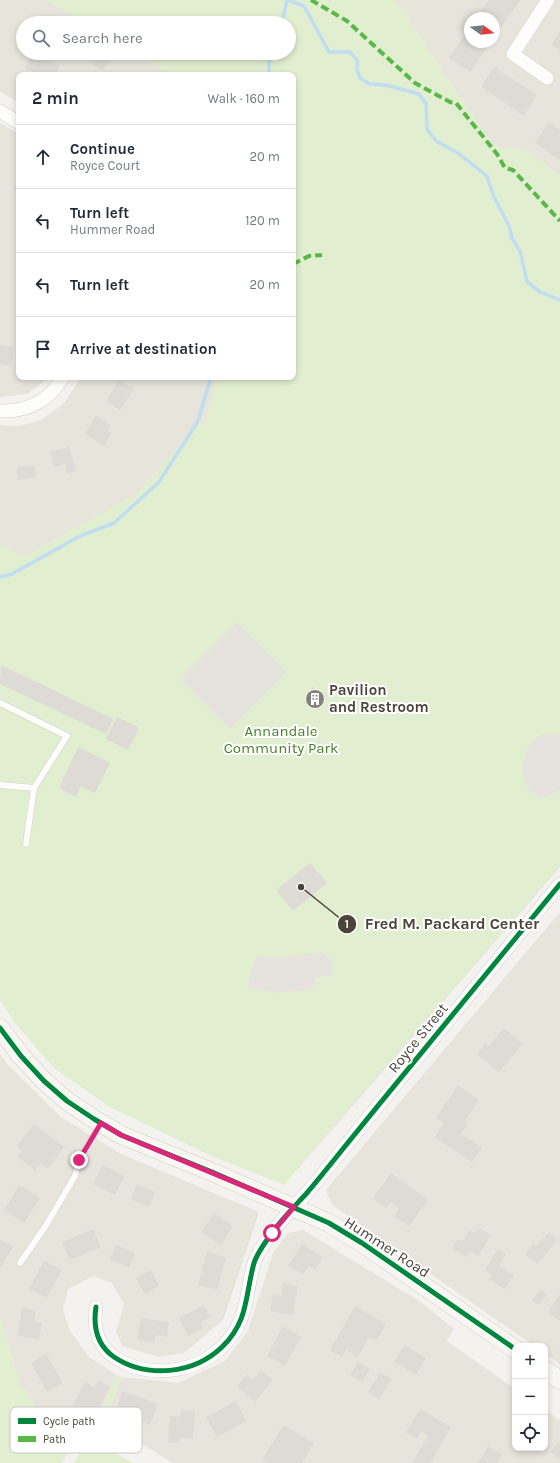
<!DOCTYPE html>
<meta charset="utf-8">
<style>
:root{--surface:#fff;--page:#f2f2f3;--text:#1f2937;--muted:#747a83;--line:#e0e1e3}
body{margin:0;font-family:Karla,sans-serif;background:var(--page);color:var(--text)}
.controls{position:absolute;right:12px;bottom:12px;display:grid;overflow:hidden;border-radius:8px;box-shadow:0 2px 6px #0003}
.controls button{width:36px;height:36px;display:grid;place-items:center;padding:0;border:0;border-bottom:1px solid var(--line);background:var(--surface);color:var(--text);font:20px sans-serif}
.compass{position:absolute;left:464px;top:12px;width:36px;height:36px;border-radius:50%;background:var(--surface);box-shadow:0 2px 6px #0003;rotate:105deg}
.stop{position:absolute;width:12px;height:12px;margin:-9px;border:3px solid #db2777;border-radius:50%;background:#fff}
.stop.end{background:#db2777;border-color:#fff;box-shadow:0 1px 4px #0008}
.list{margin:0;padding:0;list-style:none}
h2{display:flex;justify-content:space-between;align-items:center;height:52px;margin:0;padding:0 16px;font-size:17px}
h2 small{font-size:13px;font-weight:400;color:var(--muted)}
.list li{display:grid;grid-template-columns:26px 1fr auto;gap:12px;align-items:center;box-sizing:border-box;height:64px;padding:0 16px;border-top:1px solid var(--line)}
.list b{display:block;font-size:15px;white-space:nowrap}
.list p{margin:0;font-size:13px;white-space:nowrap;color:var(--muted)}
.list em{font-size:13px;font-style:normal;color:var(--muted)}
.icon{flex:none;width:22px;height:22px;fill:none;stroke:currentColor;stroke-width:2;stroke-linecap:round;stroke-linejoin:round}
.map{position:relative;flex:none;width:560px;height:1463px;overflow:hidden}
.search{position:absolute;background:var(--surface);box-shadow:0 2px 6px #0003;left:16px;top:16px;width:280px;height:44px;display:flex;align-items:center;gap:10px;box-sizing:border-box;padding:0 14px;border-radius:22px;color:var(--muted);font-size:15px}
.panel{position:absolute;background:var(--surface);box-shadow:0 2px 6px #0003;left:16px;top:72px;width:280px;height:308px;border-radius:8px}
.map>svg:first-child{display:block}
.residential{fill:#e7e4dc;fill-rule:evenodd}
.green{fill:#e1eecf}
.parking{fill:#e6e3df}
.lines{fill:none;stroke-linecap:round;stroke-linejoin:round}
.stream{stroke:#c0ddf1;stroke-width:3.5}
.building{fill:#dedbd6}
.lane-casing{stroke:#d2d0cb;stroke-width:7}
.street-casing{stroke:#d2d0cb;stroke-width:14}
.secondary-casing{stroke:#d3cfc5;stroke-width:19}
.lane{stroke:#fdfdfc;stroke-width:6}
.street{stroke:#fdfdfc;stroke-width:13}
.secondary{stroke:#f7f6f1;stroke-width:18}
.quiet{stroke:#58b947;stroke-width:4;stroke-dasharray:8 4;stroke-linecap:butt}
.cycleway-casing{stroke:#fff;stroke-width:8}
.cycleway{stroke:#00873e;stroke-width:5}
.route{stroke:#db2777;stroke-width:5}
.labels{text-anchor:middle;dominant-baseline:central;stroke-width:4;stroke-linejoin:round;paint-order:stroke}
.poi-label{font-size:15px;font-weight:bold;fill:#4b4439;stroke:#fff;text-anchor:start}
.park-label{font-size:15px;fill:#4a7f2a;stroke:#fff}
.street-label{font-size:15px;fill:#4b4439;stroke:#fff}
.key{fill:#fff;stroke:#c9c7c4;stroke-width:1}
.key-label{font-size:11px;fill:#4b4439}
.leader{fill:none;stroke:#4b4439;stroke-width:1.5}
.callout-dot{fill:#4b4439;stroke:#fff;stroke-width:1.5}
.mark-label{font-size:12px;text-anchor:middle;font-weight:bold;fill:#fff}
.callout-label{font-size:16px;text-anchor:middle;font-weight:bold;fill:#4b4439;stroke:#fff;stroke-width:4;stroke-linejoin:round;paint-order:stroke}
</style>
<div class="map">
<svg width="560" height="1463" viewBox="0 0 560 1463">
<rect width="100%" height="100%" fill="#f4f2ee"/>
<path class="residential" d="M0,0H133L170,23H23V53H188L175,75H19V103L0,91Z
M396,0H560V176L529,151L493,146ZM470,18H494V42H470Z
M0,123L19,134V377H47L46,380L27,394L0,397Z
M81,377H216L210,408L188,468L0,570V425L17,426L32,423L42,419L54,411L65,402Z
M560,857V867L284,1185Z
M560,912V1364L545,1354V1346H534L332,1205L326,1190Z
M0,1054L8,1065L61,1117L121,1154L259,1212L223,1320L184,1353L158,1357L122,1346L116,1331L124,1304L112,1283L93,1276L68,1289L63,1310L70,1331L89,1357L117,1375L98,1417L66,1456L19,1381L0,1317Z
M303,1230L421,1302L454,1329L447,1341L515,1389V1448H545V1410L560,1420V1463H173L104,1421L122,1377L178,1383L225,1361L248,1331L273,1253L288,1233Z"/>
<path class="green" d="M45,0H396L493,146L529,151L560,176V866L331,1129L284,1185L205,1153L108,1106L54,1068L14,1022L0,1000V544L24,556L134,495L206,417L210,408L216,377H293V75H171L134,53H289V23H84Z
M0,1317L19,1381L66,1456L61,1463H0Z
M117,1375L122,1377L104,1421L98,1417Z
M89,1438L133,1463H74Z"/>
<path class="parking" d="M237,622L287,672L230,729L180,679Z
M548,733L560,735V790L539,799L527,788L523,776V764L527,748L536,737Z
M322,952L332,961V976L315,978V989L280,993L247,988L256,956L274,958Z"/>
<g class="lines">
<path class="stream" d="M288,0L304,6L329,52H350L357,60V70L360,78L370,84L386,85L419,94L426,104L427,129L436,141L458,153L487,176L494,197L509,226L512,238L520,251L527,282L540,292L560,300
M282,23L287,0
M269,75V62L274,53
M0,577L12,574L80,536L114,523L159,482L198,421L211,377"/>
</g>
<path class="building" d="M489,0H520L494,38V18H476Z
M470,27V42H491L470,72L449,58Z
M560,31V50L551,45Z
M32,53H35L60,66L55,75H39L25,68Z
M99,53L110,61L102,71L91,63Z
M494,67L537,95L524,116L481,87Z
M549,122L560,130V160L535,143Z
M19,178V193L13,189Z
M0,345L14,347L11,366L0,364Z
M119,380L134,389L120,410L106,401Z
M96,415L111,425L107,431L112,433L104,446L85,434Z
M69,447L76,471L67,474L65,464L54,467L50,452Z
M35,466L36,477L17,480V467Z
M1,665L113,719L106,734L0,684Z
M312,687L326,694L319,710L304,703Z
M117,717L139,728L128,750L106,739Z
M78,747L110,763L95,793L80,787L76,797L59,788Z
M310,863L327,883L293,911L276,890Z
M504,1028L523,1044L499,1072L477,1054L486,1043L489,1046Z
M458,1085L479,1100L464,1122L468,1124L461,1134L482,1148L472,1162L435,1137L444,1123L436,1118Z
M34,1124L64,1147L48,1169L41,1163L35,1170L18,1157L22,1151L16,1146Z
M103,1165L125,1176L115,1195L93,1184Z
M391,1173L428,1200L409,1226L394,1216L399,1208L391,1202L386,1208L373,1198Z
M137,1184L155,1192L149,1207L131,1199Z
M19,1185L40,1198L24,1223L4,1210Z
M214,1213L233,1226L221,1245L201,1232Z
M479,1228L491,1235L478,1256L470,1251L466,1257L452,1248L458,1239L462,1241L470,1230L475,1233Z
M93,1229L101,1247L70,1260L62,1242Z
M549,1232L558,1240L537,1264L525,1254L534,1244L536,1247Z
M0,1240L13,1247L0,1268Z
M302,1244L323,1257L315,1270L309,1266L303,1275L288,1266Z
M116,1245L135,1253L129,1267L109,1260Z
M498,1249L506,1254L499,1266L514,1275L505,1289L489,1279L492,1275L485,1270Z
M207,1252L226,1257L217,1290L198,1285Z
M44,1261L62,1270L47,1298L29,1289Z
M151,1270L159,1286L145,1294L136,1278Z
M283,1283L298,1287L293,1315L270,1311L273,1295L281,1296Z
M540,1289L547,1295L539,1305L532,1300Z
M560,1294V1321L548,1312Z
M204,1305L211,1317L200,1322L203,1328L188,1336L179,1318Z
M355,1306L386,1324L376,1341L369,1337L358,1357L346,1350L342,1357L330,1350Z
M22,1308L36,1310L34,1322L42,1323L39,1339L18,1336Z
M141,1318L169,1322L167,1337L156,1335L154,1343L137,1340Z
M283,1326L301,1337L285,1366L267,1356Z
M404,1345L426,1358L416,1375L394,1362Z
M46,1354L63,1383L47,1392L31,1363Z
M358,1362L370,1369L362,1382L350,1375Z
M261,1370L273,1380L255,1402L237,1387L247,1374L253,1380Z
M380,1373L392,1379L379,1399L368,1392Z
M99,1381L110,1387L96,1412L87,1407L84,1413L72,1406L85,1382L95,1388Z
M122,1391L158,1404L150,1425L115,1412Z
M236,1401L246,1421L217,1437L206,1417Z
M420,1409L451,1427L430,1463H412L428,1436L421,1431L417,1439L406,1432Z
M181,1410L195,1411L193,1439L180,1438L179,1443L168,1442L170,1416L181,1417Z
M283,1425L314,1443L302,1463H267L262,1460Z
M558,1442L560,1444V1459L551,1452Z
M488,1446L502,1454L497,1463H478Z"/>
<g class="lines">
<defs>
<path id="lane" d="M0,703L67,736L34,788L26,844
M0,785L34,788
M20,1263L45,1227L75,1176L79,1160L100,1125"/>
<path id="street" d="M547,78L513,54L548,0
M0,111L19,123
M0,411C28,412 49,401 63,377
M96,1307C93,1326 97,1345 114,1357C147,1379 194,1374 222,1347C249,1321 245,1295 254,1263C257,1253 265,1243 271,1234C281,1220 294,1207 306,1194C318,1180 330,1165 342,1150C414,1061 487,973 560,884"/>
<path id="secondary" d="M0,1028L21,1056L44,1081L67,1101L94,1119L121,1135L212,1172L329,1223L362,1243L515,1349
M545,1370L560,1380"/>
</defs>
<use href="#lane" class="lane-casing"/>
<use href="#street" class="street-casing"/>
<use href="#secondary" class="secondary-casing"/>
<use href="#lane" class="lane"/>
<use href="#street" class="street"/>
<use href="#secondary" class="secondary"/>
<path class="quiet" d="M311,0L347,21L415,83L450,102L456,103L497,154L505,168L513,170L560,221
M293,264L309,256L322,255"/>
<defs>
<path id="cycleway" d="M0,1028L21,1056L44,1081L67,1101L94,1119L121,1135L212,1172L329,1223L362,1243L515,1349
M96,1307C93,1326 97,1345 114,1357C147,1379 194,1374 222,1347C249,1321 245,1295 254,1263C257,1253 265,1243 271,1234C281,1220 294,1207 306,1194C318,1180 330,1165 342,1150C414,1061 487,973 560,884"/>
</defs>
<use href="#cycleway" class="cycleway-casing"/>
<use href="#cycleway" class="cycleway"/>
</g>
<g class="lines">
<path class="route" d="M79,1160L101,1123L121,1135L294,1207L272,1233"/>
</g>
<defs>
<symbol id="building-disc" viewBox="-11 -11 22 22"><circle r="9.5" fill="#868178" stroke="#fff"/><path d="M-4-6H4V6H1V3H-1V6H-4ZM-2.5-4.3h1.7v1.8h-1.7ZM.8-4.3h1.7v1.8H.8ZM-2.5-1h1.7V.8h-1.7ZM.8-1h1.7V.8H.8Z" fill="#fff"/></symbol>
</defs>
<g fill-rule="evenodd">
<use href="#building-disc" x="304" y="688" width="22" height="22"/>
</g>
<g class="labels">
<g class="poi-label">
<text x="329" y="690">Pavilion<tspan x="329" dy="17">and Restroom</tspan></text>
</g>
<g class="park-label">
<text x="281" y="731">Annandale<tspan x="281" dy="17">Community Park</tspan></text>
</g>
<g class="street-label">
<text transform="translate(418 1038) rotate(-51)">Royce Street</text>
<text transform="translate(387 1247) rotate(33)">Hummer Road</text>
</g>
</g>
<rect x="10" y="1407" width="132" height="46" rx="6" class="key"/>
<rect x="18" y="1418" width="18" height="6" fill="#00873e"/>
<rect x="18" y="1436" width="18" height="6" fill="#58b947"/>
<g class="key-label">
<text x="43" y="1425">Cycle path</text>
<text x="43" y="1443">Path</text>
</g>
<path class="leader" d="M301 887L347 924"/>
<g class="callout-dot">
<circle cx="301" cy="887" r="4"/>
<circle cx="347" cy="924" r="10"/>
</g>
<g class="mark-label">
<text x="347" y="928">1</text>
</g>
<g class="callout-label">
<text x="452" y="929">Fred M. Packard Center</text>
</g>
</svg>
<div class="controls">
<button>+</button>
<button>−</button>
<button><svg class="icon" aria-label="locate" viewBox="0 0 24 24"><circle cx="12" cy="12" r="6"/><path d="M12 2v4M12 18v4M2 12h4M18 12h4"/></svg></button>
</div>
<svg class="compass" viewBox="-18 -18 36 36"><path d="M0-13l5 13h-10z" fill="#e53935"/><path d="M0 13l5-13h-10z" fill="#747a83"/></svg>
<div class="stop" style="left:272px;top:1233px"></div>
<div class="stop end" style="left:79px;top:1160px"></div>
<div class="search"><svg class="icon" aria-label="search" viewBox="0 0 24 24"><circle cx="10" cy="10" r="6"/><path d="M15 15l6 6"/></svg>Search here</div>
<section class="panel">
<h2>2 min<small>Walk · 160 m</small></h2>
<ul class="list">
<li><svg class="icon" aria-label="ahead" viewBox="0 0 24 24"><path d="M12 20V5M6 11l6-6 6 6"/></svg><div><b>Continue</b><p>Royce Court</p></div><em>20 m</em></li>
<li><svg class="icon" aria-label="left" viewBox="0 0 24 24"><path d="M17 20v-9H6M10 6l-5 5 5 5"/></svg><div><b>Turn left</b><p>Hummer Road</p></div><em>120 m</em></li>
<li><svg class="icon" aria-label="left" viewBox="0 0 24 24"><path d="M17 20v-9H6M10 6l-5 5 5 5"/></svg><div><b>Turn left</b></div><em>20 m</em></li>
<li><svg class="icon" aria-label="arrive" viewBox="0 0 24 24"><path d="M6 21V4h12l-3 4 3 4H6"/></svg><div><b>Arrive at destination</b></div></li>
</ul>
</section>
</div>
